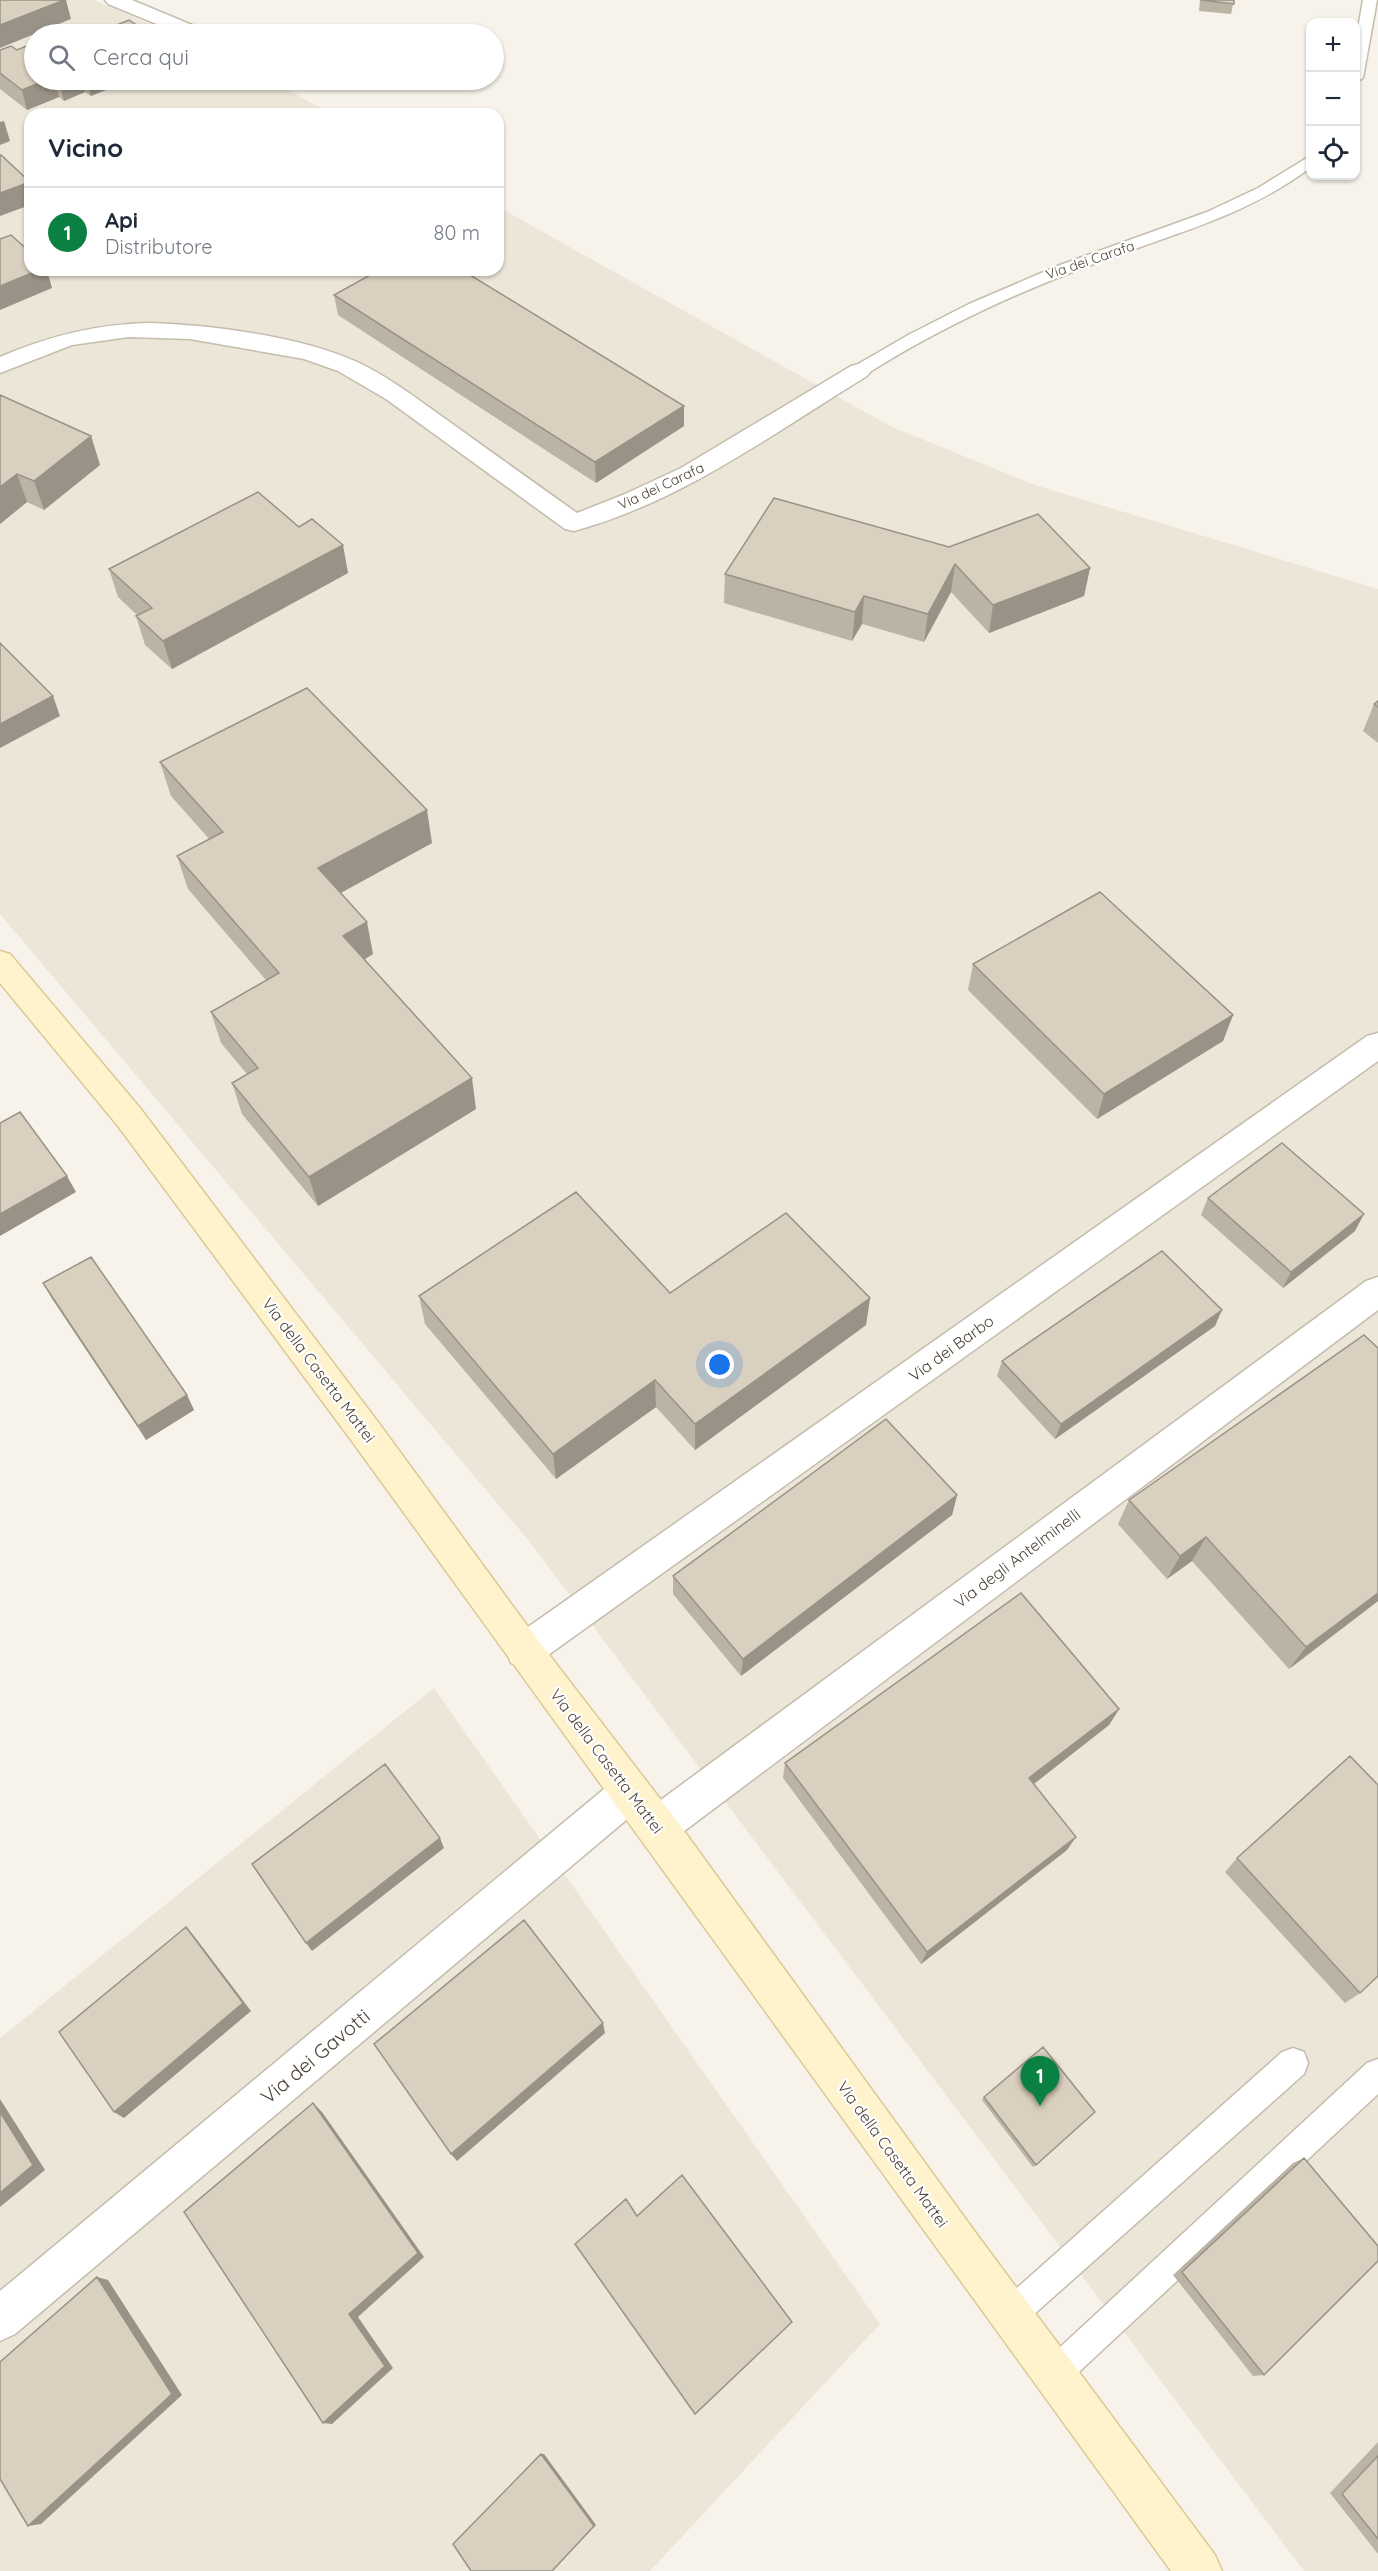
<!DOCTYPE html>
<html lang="it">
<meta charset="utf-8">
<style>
:root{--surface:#fff;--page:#f2f2f3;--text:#1f2937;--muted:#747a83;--line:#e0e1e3;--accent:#0b8043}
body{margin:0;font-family:Quicksand,sans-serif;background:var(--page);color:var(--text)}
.controls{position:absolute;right:18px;top:18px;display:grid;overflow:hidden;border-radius:12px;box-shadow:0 2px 4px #0004}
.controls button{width:54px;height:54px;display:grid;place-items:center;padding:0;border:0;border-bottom:2px solid var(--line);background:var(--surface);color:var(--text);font:30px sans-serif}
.you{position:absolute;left:720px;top:1365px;width:21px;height:21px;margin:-15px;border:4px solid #fff;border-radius:50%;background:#1a73e8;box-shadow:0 0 0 9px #1a73e833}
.badge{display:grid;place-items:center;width:39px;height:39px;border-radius:50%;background:var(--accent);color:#fff;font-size:20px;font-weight:700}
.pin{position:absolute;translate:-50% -50px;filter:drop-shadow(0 2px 3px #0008)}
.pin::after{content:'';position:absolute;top:32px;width:21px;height:18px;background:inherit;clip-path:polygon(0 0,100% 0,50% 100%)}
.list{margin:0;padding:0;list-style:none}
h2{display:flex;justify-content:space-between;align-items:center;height:78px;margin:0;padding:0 24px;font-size:26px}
h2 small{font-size:20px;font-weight:400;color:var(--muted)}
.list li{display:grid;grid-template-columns:39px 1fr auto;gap:18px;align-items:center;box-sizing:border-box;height:90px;padding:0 24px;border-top:2px solid var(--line)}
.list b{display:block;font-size:22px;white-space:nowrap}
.list p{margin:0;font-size:20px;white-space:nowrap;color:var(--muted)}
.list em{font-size:20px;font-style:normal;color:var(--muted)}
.icon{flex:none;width:33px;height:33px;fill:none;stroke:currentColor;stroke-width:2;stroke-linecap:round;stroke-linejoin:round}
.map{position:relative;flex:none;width:1378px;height:2571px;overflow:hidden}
.search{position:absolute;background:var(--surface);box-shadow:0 2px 4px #0004;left:24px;top:24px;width:480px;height:66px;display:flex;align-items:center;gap:15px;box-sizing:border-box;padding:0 21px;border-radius:33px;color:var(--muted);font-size:22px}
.panel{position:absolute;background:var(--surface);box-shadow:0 2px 4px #0004;left:24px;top:108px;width:480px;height:168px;border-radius:18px}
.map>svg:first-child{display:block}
.residential{fill:#ebe6d8}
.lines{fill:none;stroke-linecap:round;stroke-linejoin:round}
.lane-casing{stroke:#c4bcac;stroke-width:3}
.street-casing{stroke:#c4bcac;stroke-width:3}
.secondary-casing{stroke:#dcc996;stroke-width:3}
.lane{fill:#fff;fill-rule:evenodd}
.street{fill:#fff;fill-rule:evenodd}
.secondary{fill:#fff3cd;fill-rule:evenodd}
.wall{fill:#bbb3a4}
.shaded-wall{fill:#999286}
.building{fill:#dad0bf;stroke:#999286;stroke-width:1.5}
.labels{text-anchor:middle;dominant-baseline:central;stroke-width:4.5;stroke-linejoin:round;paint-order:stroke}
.far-street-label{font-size:14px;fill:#4d4437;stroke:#fff}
.street-label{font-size:16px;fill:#4d4437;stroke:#fff}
.near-street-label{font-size:20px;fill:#4d4437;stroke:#fff}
</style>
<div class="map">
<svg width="1378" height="2571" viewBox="0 0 1378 2571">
<rect width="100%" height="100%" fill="#f7f3eb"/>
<path class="residential" d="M0,0H93L173,34H34V80H270L332,114H30V270H498V207L892,427L1035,485L1378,589V2571H1304L529,1541L0,914Z
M434,1688L880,2324L650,2571H0V2038Z"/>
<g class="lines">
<defs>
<path id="lane" d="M1363,0H1377L1363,78L1356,82V40Z
M1310,156V168C1244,217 1174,233 1099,262C1017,292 939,328 865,375H853L850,371L853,367L910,334L969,304L1060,265L1207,212L1258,188Z
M1293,2048L1304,2052L1308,2063L1304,2074L1022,2325L1011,2330L1000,2325L995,2314L1000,2303L1282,2052Z
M1378,2059V2094L1066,2384L1055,2389L1044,2384L1039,2373L1044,2362L1367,2063Z"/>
<path id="street" d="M105,0H132L204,30L207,34H181L108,4Z
M150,323C212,325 298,336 355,361C388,376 417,399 447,420C490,451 533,482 577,513L625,494L681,468L851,366L859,364L867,366L871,371L867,376C774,433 681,502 574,531L565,529L386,399L338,371L304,359L190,339L129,337L72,345L0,373V357C49,336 96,324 150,323Z
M1378,1033V1061L537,1663L524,1669L511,1663L506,1651L511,1639L1367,1036Z
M1378,1277V1310L671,1841L657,1846L643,1841L638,1827L643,1813L1366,1281Z
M630,1773L644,1779L649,1792L644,1805L15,2334L0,2341V2291L616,1779Z"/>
<path id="secondary" d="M0,951L10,954L140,1108L378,1422L537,1639L671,1813L978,2236L1215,2555L1222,2571H1171L354,1444L118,1126L0,983Z"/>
</defs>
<use href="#lane" class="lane-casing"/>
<use href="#street" class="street-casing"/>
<use href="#secondary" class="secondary-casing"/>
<use href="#lane" class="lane"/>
<use href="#street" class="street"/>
<use href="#secondary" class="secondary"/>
</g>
<path class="wall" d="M1200,0H1234L1231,14L1199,11Z
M0,50L34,80H141L118,89L113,87L91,96L85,92L64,101L59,97L27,110L0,89Z
M334,295L684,426L596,483L338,315Z
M0,395L91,436L100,465L44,510L27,502L0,524Z
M299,527L348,573L172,669L145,645L136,616H138L118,597L109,569Z
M949,547L1090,568L1084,596L989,633L951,592L924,642L862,624L852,641L724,603L725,574Z
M1378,701V743L1363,731L1374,704Z
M160,762L432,843L340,893L373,954L365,959L476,1109L318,1206L242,1114L232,1083L247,1074L221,1043L211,1012L266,980L188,889L177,856L210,840L171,796Z
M973,964L1233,1015L1223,1041L1097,1119L968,990Z
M1208,1198L1355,1231L1283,1288L1201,1215Z
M43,1283L187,1395L194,1410L146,1440L52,1299Z
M670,1293L870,1298L866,1325L695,1450L656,1407L556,1479L425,1324L419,1296Z
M1215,1326L1055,1439L997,1376L1002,1361Z
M1378,1348V1601L1289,1669L1192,1561L1167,1579L1118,1524L1129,1500Z
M957,1495L952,1515L741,1676L673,1594V1576Z
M1119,1709L1109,1725L1034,1784L1067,1850L921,1964L783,1778L785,1763Z
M1237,1858L1360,1993L1345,2003L1225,1872Z
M984,2097L1036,2165L1033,2167L982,2100Z
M1304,2158L1264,2375L1253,2376L1173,2275L1293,2163Z
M1378,2442V2554L1330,2493Z"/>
<path class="shaded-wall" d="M64,0H66L71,19L0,48V25Z
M46,80H54L59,97L27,110L22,90Z
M59,80H82L85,92L64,101Z
M86,80H112L113,87L91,96Z
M116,80H141L118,89Z
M4,121L10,141L0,145V122Z
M30,182V205L0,216V193Z
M39,270H47L52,288L0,310V286Z
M684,406V426L596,483L595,462Z
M91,436L100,465L44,510L34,481Z
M17,474L27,502L0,524V487Z
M343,545L348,573L172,669L163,641Z
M955,564L951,592L924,642L928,614Z
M1090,568L1084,596L989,633L993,605Z
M864,596L862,624L852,641L855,612Z
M53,696L60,716L0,748V724Z
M427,810L432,843L326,901L318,868Z
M367,922L373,954L350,968L343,936Z
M1233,1015L1223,1041L1097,1119L1104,1094Z
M472,1078L476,1109L318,1206L309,1177Z
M67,1176L76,1192L0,1236V1214Z
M1364,1214L1355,1231L1283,1288L1291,1272Z
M870,1298L866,1325L695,1450V1424Z
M1222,1310L1215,1326L1055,1439L1061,1424Z
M655,1380L656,1407L556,1479L553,1454Z
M187,1395L194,1410L146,1440L138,1426Z
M957,1495L952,1515L741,1676L743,1659Z
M1206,1537L1192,1561L1167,1579L1180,1556Z
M1378,1593V1601L1289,1669L1306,1647Z
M1119,1709L1109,1725L1022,1793L1029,1778Z
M1076,1837L1067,1850L921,1964L927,1952Z
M440,1838L444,1848L312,1951L306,1943Z
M186,1927L194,1936L251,2011L124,2118L114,2112Z
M603,2023L605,2033L457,2161L451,2154Z
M0,2099L45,2170L0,2207Z
M313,2103L322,2112L424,2257L358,2317L393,2368L332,2424L323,2423L349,2314Z
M97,2277L108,2280L182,2395L41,2524L28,2526Z
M541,2454H544L596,2525L552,2571Z"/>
<path class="building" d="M0,0H64L0,25Z
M1201,0H1234V4Z
M129,20L150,34H80L99,26L104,30Z
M34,43V80H46L22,90L0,73V50L11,46L17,50Z
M0,155H1L30,182L0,193Z
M11,235L30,252V270H39L0,286V239Z
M379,270H462L684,406L595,462L334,295Z
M0,395L91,436L34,481L17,474L0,487Z
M258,492L299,527L312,519L343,545L163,641L136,616L152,608L109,569Z
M774,498L949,547L1038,514L1090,568L993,605L955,564L928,614L864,596L855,612L725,574Z
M0,643L53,696L0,724Z
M307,688L427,810L318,868L367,922L343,936L472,1078L309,1177L232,1083L258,1068L211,1012L279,973L177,856L223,832L160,762Z
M1378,701V707L1374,704Z
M1100,892L1233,1015L1104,1094L973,964Z
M20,1112L67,1176L0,1214V1123Z
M1282,1143L1364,1214L1291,1272L1208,1198Z
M576,1192L670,1293L786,1213L870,1298L695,1424L655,1380L553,1454L419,1296Z
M1162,1251L1222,1310L1061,1424L1002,1361Z
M91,1257L187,1395L138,1426L43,1283Z
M1364,1335L1378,1348V1593L1306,1647L1206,1537L1180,1556L1129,1500Z
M886,1419L957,1495L743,1659L673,1576Z
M1021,1593L1119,1709L1029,1778L1076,1837L927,1952L785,1763Z
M1350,1756L1378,1785V1976L1360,1993L1237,1858Z
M385,1764L440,1838L306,1943L252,1864Z
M524,1920L603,2023L451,2154L374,2044Z
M186,1927L243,2003L114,2112L59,2032Z
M1043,2047L1095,2112L1036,2165L984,2097Z
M313,2103L418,2253L349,2314L385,2366L323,2423L184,2212Z
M0,2112L33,2165L0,2193Z
M1304,2158L1378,2246V2261L1264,2375L1182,2272Z
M682,2175L792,2322L695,2414L575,2244L626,2199L637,2216Z
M97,2277L172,2394L28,2526L0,2479V2362Z
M541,2454L594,2526L552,2571H471L453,2544Z
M1378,2456V2539L1342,2494Z"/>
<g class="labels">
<g class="far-street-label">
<text transform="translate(1090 260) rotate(-19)">Via dei Carafa</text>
<text transform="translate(661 486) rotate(-25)">Via dei Carafa</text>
</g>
<g class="street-label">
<text transform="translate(951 1348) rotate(-36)">Via dei Barbo</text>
<text transform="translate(319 1370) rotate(53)">Via della Casetta Mattei</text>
<text transform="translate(1017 1558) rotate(-37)">Via degli Antelminelli</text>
<text transform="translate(607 1761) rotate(53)">Via della Casetta Mattei</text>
<text transform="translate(893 2154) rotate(54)">Via della Casetta Mattei</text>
</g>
<g class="near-street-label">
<text transform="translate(315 2056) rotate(-40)">Via dei Gavotti</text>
</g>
</g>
</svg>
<div class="controls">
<button>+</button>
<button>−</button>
<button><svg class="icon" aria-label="locate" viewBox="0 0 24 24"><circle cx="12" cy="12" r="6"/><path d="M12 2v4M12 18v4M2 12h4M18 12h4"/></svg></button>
</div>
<div class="you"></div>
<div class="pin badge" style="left:1040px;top:2106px">1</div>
<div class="search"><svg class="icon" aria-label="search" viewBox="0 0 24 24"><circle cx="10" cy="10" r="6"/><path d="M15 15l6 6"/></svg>Cerca qui</div>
<section class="panel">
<h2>Vicino<small></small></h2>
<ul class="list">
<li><span class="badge">1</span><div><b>Api</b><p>Distributore</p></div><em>80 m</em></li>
</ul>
</section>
</div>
